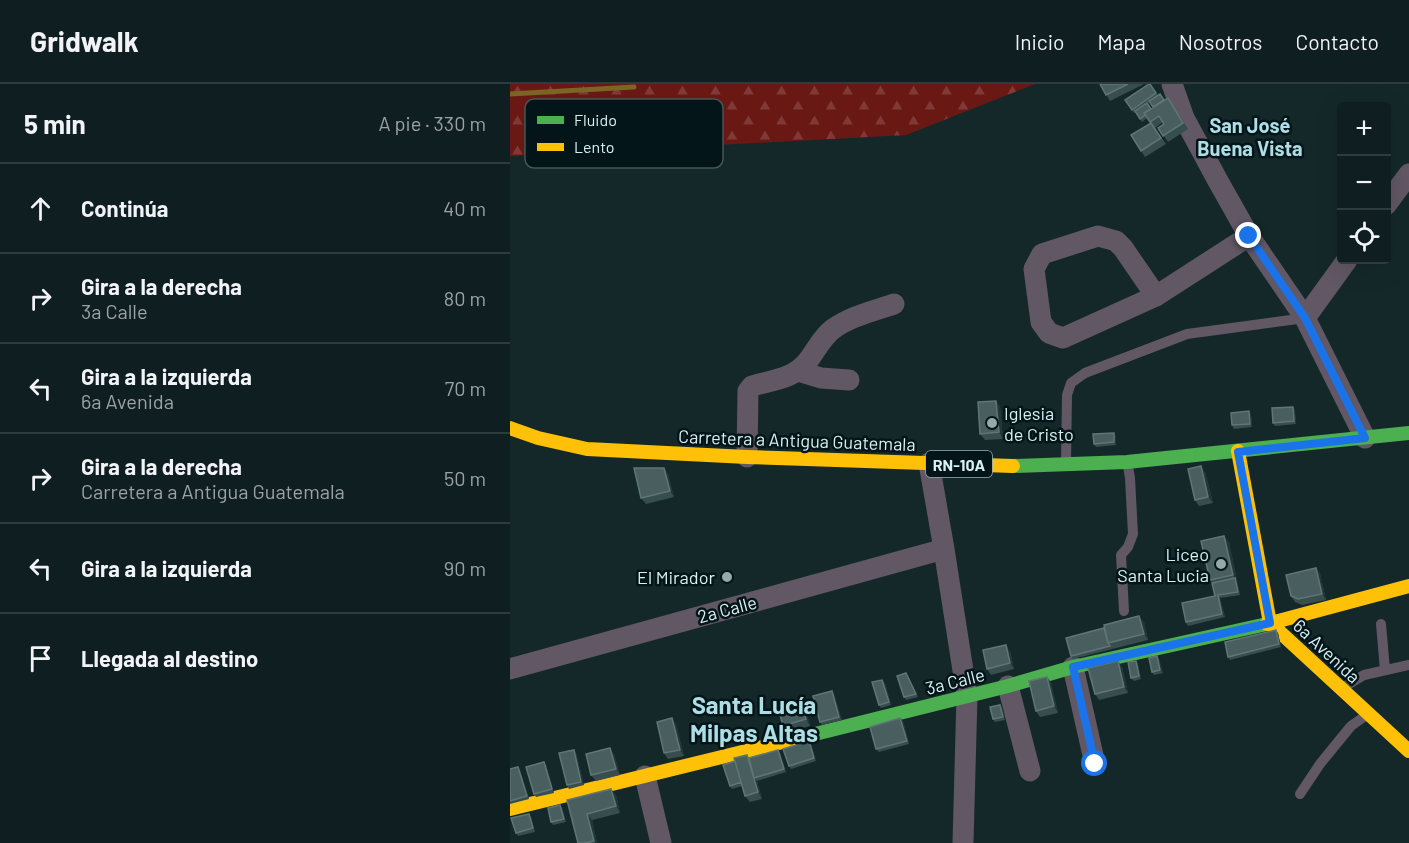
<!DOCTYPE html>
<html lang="es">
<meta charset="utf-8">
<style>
:root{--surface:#0f1e20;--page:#1d2b2d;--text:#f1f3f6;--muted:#9ba2a5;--line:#2f3c3e}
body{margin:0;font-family:Barlow,sans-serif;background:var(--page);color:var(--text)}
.controls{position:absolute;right:18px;top:18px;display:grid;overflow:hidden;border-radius:6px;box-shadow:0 6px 24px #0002}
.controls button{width:54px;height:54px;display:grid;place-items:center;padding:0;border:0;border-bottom:2px solid var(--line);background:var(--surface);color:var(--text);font:30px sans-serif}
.stop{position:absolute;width:18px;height:18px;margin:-14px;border:4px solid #1a73e8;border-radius:50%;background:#fff}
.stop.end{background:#1a73e8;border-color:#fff;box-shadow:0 2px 6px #0008}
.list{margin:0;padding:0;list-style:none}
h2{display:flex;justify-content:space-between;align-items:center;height:78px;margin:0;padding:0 24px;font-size:26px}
h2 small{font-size:20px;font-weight:400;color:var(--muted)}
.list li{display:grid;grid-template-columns:39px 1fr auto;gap:18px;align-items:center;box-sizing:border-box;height:90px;padding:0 24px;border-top:2px solid var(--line)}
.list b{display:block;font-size:22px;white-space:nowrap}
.list p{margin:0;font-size:20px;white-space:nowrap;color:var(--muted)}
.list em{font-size:20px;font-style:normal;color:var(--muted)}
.icon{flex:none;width:33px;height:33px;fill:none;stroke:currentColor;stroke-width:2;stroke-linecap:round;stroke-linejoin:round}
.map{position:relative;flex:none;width:899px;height:759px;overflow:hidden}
header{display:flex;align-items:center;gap:36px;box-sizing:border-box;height:84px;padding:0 30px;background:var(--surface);border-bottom:2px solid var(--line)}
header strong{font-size:28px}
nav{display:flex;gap:33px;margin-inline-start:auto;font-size:21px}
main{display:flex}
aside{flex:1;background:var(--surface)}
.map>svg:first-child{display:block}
.forest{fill:url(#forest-firs)}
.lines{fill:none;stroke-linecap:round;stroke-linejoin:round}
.stream{stroke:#7b6525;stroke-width:5}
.lane{stroke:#615765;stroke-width:10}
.street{stroke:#615765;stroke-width:21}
.fast{stroke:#4caf50;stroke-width:14}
.slow{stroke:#ffc107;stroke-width:14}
.wall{fill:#384d4d;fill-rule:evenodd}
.shaded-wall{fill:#223738}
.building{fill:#495f5f;stroke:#5f7676;stroke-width:1.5}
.route{stroke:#1a73e8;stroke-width:8}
.poi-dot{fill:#93aaad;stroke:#031518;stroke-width:2}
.labels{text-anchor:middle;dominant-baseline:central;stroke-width:5;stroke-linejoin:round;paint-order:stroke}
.shield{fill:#031518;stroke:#97aeb1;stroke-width:1.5}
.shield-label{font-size:16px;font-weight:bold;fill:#d7f0f3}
.poi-label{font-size:18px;fill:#d7f0f3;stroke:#031518;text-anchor:end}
.street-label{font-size:18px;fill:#d7f0f3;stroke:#031518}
.neighbourhood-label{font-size:20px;font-weight:bold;fill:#addee5;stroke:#031518}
.district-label{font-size:24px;font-weight:bold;fill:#addee5;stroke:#031518}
.key{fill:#031518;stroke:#43575a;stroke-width:1.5}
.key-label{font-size:16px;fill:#d7f0f3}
</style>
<header>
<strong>Gridwalk</strong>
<nav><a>Inicio</a><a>Mapa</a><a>Nosotros</a><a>Contacto</a></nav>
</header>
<main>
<aside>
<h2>5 min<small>A pie · 330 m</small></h2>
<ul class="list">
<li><svg class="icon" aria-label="ahead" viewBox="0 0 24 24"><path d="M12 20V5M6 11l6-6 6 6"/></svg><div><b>Continúa</b></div><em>40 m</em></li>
<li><svg class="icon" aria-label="right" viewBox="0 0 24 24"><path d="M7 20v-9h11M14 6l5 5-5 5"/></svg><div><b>Gira a la derecha</b><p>3a Calle</p></div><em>80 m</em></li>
<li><svg class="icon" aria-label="left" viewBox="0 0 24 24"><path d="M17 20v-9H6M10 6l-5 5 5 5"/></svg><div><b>Gira a la izquierda</b><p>6a Avenida</p></div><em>70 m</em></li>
<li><svg class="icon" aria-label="right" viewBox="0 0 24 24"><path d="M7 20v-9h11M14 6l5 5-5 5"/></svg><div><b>Gira a la derecha</b><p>Carretera a Antigua Guatemala</p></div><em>50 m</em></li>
<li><svg class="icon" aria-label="left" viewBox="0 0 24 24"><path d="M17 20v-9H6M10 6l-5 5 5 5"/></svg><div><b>Gira a la izquierda</b></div><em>90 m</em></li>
<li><svg class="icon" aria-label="arrive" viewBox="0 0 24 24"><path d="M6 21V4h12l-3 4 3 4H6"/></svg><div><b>Llegada al destino</b></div></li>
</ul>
</aside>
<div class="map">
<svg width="899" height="759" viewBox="0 0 899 759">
<defs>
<pattern id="forest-firs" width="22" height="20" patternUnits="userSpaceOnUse" patternTransform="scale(1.5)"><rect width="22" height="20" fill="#6a1814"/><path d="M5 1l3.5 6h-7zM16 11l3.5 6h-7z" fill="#7f3a37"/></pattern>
</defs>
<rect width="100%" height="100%" fill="#14282a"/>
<path class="forest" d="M0,0H525L396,51L0,72Z"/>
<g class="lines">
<path class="stream" d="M0,10L124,3"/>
<path class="lane" d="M556,377L557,311L561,299L575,289L677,250L795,234
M614,527L611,471L618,463L623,450L620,394L618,382
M871,540L875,586
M834,603L854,591L899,581
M790,710L810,680L841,642L858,630"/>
<path class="street" d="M662,0L674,34L708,97L739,152L795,234L855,354
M876,121L899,90
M646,212L613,164L606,157L588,152L532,170L524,185L531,238L539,249L553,254L646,212L739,152
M795,234L837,176
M288,287L311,294L339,296
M237,373L238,307L242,302C262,296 283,295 297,278C306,267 311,254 323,245C341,232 364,227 384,220
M419,379L434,465L457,612L453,759
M563,583L585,680
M0,585L434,465
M498,602L520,687
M135,692L151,759"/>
<path class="fast" d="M503,382L617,378L899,349
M289,654L498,602L563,583L757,540"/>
<path class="slow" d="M0,344L28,354L77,365L237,373L503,382
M728,367L760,539L899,667
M757,540L899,502
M0,725L289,654"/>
</g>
<path class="wall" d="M590,0H634L600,17Z
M640,0L648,11L654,16L658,14L678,45L658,58L648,44L654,40L653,38L645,44L656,60L635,73L621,51L641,39L637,34L632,38L625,28L624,29L615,16ZM639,18L643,23L641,25L638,20Z
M486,317L490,323L493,355L475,356L470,350Z
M783,323L785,326L786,340L765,342L763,339Z
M739,327L741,331L742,343L724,345L722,341Z
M606,352V361L586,363L584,360Z
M695,388L703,419L689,422L685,416Z
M158,390L164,413L136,420L131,414Z
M719,458L730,511L710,514L715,533L678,542L676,538L705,512L702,499L700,496Z
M806,484L810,490L816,516L792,521L785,518L781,512Z
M634,538L638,556L563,575L561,572Z
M768,549L771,563L720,576L718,573Z
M500,567L504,585L481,591L477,585Z
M647,572L649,575L653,589L644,591L642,588Z
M626,577L628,580L631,595L624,597L621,594Z
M612,583L618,609L589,616L585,610Z
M398,592L408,613L396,616L394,613Z
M537,593L541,599L548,629L530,633L526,627Z
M372,596L375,599L381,621L371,624L369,621Z
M324,610L332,636L312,641L310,638Z
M295,623L300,642L278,648L273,642Z
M493,624L495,636L485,638L483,635Z
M390,634L393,637L399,660L369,668L366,665Z
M166,640L174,672L158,675L154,669Z
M301,660L306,677L281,685L279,682Z
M66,669L74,701L59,705L57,701Z
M270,669L276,688L247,697L252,715L240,718L235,712L232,702L222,705L220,702L239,674Z
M104,670L110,691L86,697L81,691Z
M36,681L44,709L26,713L24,710Z
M0,685L10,686L19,715L0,720Z
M106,711L110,729L82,736L87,759H68L57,716Z
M50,721L52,724L56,738L43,741L41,738Z
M19,730L21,733L25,748L8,752L6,749Z"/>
<path class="shaded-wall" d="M486,317L490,323L493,355L489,348Z
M783,323L785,326L786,340L784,337Z
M739,327L741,331L742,343L740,340Z
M604,349L606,352V361L604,358Z
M691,382L695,388L703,419L698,413Z
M154,384L158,390L164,413L160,407Z
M714,452L719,458L730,511L728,508L725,494L723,491Z
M806,484L810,490L816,516L812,510Z
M708,511L710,514L715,533L712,530Z
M629,532L634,538L638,556L634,550Z
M766,546L768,549L771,563L769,560Z
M496,561L500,567L504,585L500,579Z
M647,572L649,575L653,589L650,586Z
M608,577L612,583L618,609L614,603Z
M626,577L628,580L631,595L629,592Z
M537,593L541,599L548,629L544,622Z
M372,596L375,599L381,621L379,618Z
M322,607L324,610L332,636L329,633Z
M291,617L295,623L300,642L296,635Z
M490,621L493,624L495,636L493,633Z
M162,634L166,640L174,672L170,666Z
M390,634L393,637L399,660L397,657Z
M299,657L301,660L306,677L304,674Z
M100,664L104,670L110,691L106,685Z
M64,666L66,669L74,701L71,698Z
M268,666L270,669L276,688L274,685Z
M237,671L241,677L244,694L247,697L252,715L248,708Z
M34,678L36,681L44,709L42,705Z
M8,683L10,686L19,715L17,712Z
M101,705L106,711L110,729L106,722Z
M50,721L52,724L56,738L54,735Z
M19,730L21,733L25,748L23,744Z
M77,730L82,736L87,759H85L84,757Z"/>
<path class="building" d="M590,0H618L596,11Z
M639,0H640L646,9L622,26L615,16Z
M650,10L654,16L643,23L639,17Z
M658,14L673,39L653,52L648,44L654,40L649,32L640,38L634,29Z
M637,19L641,25L634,29L635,31L630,35L625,27Z
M641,39L651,54L631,67L621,51Z
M486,317L489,348L470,350L468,318Z
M783,323L784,337L763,339L762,324Z
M739,327L740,340L722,341L721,329Z
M604,349V358L584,360L583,350Z
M691,382L698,413L685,416L678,385Z
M124,384H154L160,407L131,414Z
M714,452L723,491L700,496L691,457Z
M806,484L812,510L788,515L781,512L776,491Z
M725,494L728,508L708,511L712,530L676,538L672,519L705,512L702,499Z
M629,532L634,550L598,559L594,541Z
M594,544L598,559L600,562L561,572L556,554Z
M766,546L769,560L718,573L715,558Z
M496,561L500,579L477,585L473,566Z
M647,572L650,586L642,588L639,574Z
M608,577L614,603L585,610L578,584Z
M626,577L629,592L621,594L618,578Z
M396,589L406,610L394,613L387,592Z
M537,593L544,622L526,627L519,597Z
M372,596L379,618L369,621L362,598Z
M322,607L329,633L310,638L303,612Z
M291,617L296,635L273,642L268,623Z
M490,621L493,633L483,635L480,623Z
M162,634L170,666L154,669L147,638Z
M390,634L397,657L366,665L360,643Z
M299,657L304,674L279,682L273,665Z
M100,664L106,685L81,691L76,670Z
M64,666L71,698L57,701L49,669Z
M268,666L274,685L244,694L239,674Z
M237,671L248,708L235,712L224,674Z
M225,677L231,698L220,702L213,681Z
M34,678L42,705L24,710L16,683Z
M8,683L17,712L0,717V685Z
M101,705L106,722L77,730L84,757L75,759H68L57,716Z
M50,721L54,735L41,738L38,724Z
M19,730L23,744L6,749L1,734Z"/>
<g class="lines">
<path class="route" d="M585,680L563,583L760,539L728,368L855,354L795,234L739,152"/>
</g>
<g class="poi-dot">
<circle cx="482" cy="339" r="6"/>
<circle cx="711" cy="480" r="6"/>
<circle cx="217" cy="493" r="6"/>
</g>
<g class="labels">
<rect class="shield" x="416" y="367" width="66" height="26" rx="4.5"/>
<g class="shield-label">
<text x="449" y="380">RN-10A</text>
</g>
<g class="poi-label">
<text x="494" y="329" text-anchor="start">Iglesia<tspan x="494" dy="21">de Cristo</tspan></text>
<text x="699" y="470">Liceo<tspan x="699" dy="21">Santa Lucia</tspan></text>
<text x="205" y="493">El Mirador</text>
</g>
<g class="street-label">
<text transform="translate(287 356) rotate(2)">Carretera a Antigua Guatemala</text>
<text transform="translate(217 525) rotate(-15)">2a Calle</text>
<text transform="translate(817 567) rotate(43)">6a Avenida</text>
<text transform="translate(445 597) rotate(-14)">3a Calle</text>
</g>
<g class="neighbourhood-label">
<text x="740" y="41">San José<tspan x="740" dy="23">Buena Vista</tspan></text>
</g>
<g class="district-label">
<text x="244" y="620">Santa Lucía<tspan x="244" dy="28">Milpas Altas</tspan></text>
</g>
</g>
<rect x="15" y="15" width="198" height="69" rx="9" class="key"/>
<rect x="27" y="32" width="27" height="8" fill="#4caf50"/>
<rect x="27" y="59" width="27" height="8" fill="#ffc107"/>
<g class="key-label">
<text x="64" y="42">Fluido</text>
<text x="64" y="69">Lento</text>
</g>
</svg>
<div class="controls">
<button>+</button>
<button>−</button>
<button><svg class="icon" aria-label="locate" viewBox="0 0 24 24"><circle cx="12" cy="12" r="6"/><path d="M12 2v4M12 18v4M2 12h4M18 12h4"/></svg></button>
</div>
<div class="stop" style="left:585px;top:680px"></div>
<div class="stop end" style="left:739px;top:152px"></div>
</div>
</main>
